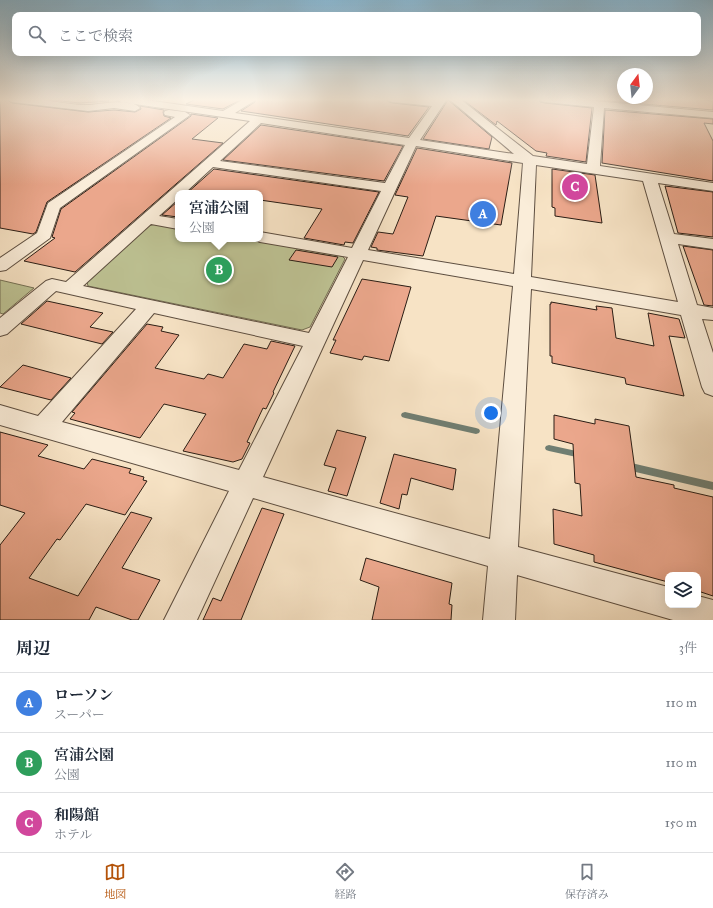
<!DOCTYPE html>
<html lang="ja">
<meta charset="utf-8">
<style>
:root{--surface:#fff;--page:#f6f6f7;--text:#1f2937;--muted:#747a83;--line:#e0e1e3;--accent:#b45309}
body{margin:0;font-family:"IM FELL Great Primer","Noto Serif JP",serif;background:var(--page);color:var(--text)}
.controls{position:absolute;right:12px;bottom:12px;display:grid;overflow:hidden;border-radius:8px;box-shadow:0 4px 16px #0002}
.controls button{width:36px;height:36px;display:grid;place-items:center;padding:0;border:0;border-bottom:1px solid var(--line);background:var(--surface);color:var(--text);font:20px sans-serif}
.compass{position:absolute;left:617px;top:68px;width:36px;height:36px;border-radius:50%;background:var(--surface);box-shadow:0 4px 16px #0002;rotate:15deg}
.you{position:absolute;left:491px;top:413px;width:14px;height:14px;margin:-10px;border:3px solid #fff;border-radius:50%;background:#1a73e8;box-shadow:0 0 0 6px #1a73e833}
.badge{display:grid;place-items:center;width:26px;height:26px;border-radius:50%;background:var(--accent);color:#fff;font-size:13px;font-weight:700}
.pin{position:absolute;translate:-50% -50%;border:2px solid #fff;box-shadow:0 1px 4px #0006}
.popup{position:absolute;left:175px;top:190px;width:88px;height:52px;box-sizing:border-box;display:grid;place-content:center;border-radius:8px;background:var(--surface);filter:drop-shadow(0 1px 3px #0005);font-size:13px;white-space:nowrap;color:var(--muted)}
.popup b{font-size:15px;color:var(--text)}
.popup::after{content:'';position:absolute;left:50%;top:100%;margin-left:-8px;border:8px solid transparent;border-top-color:var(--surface)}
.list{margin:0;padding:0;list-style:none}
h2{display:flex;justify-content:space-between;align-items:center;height:52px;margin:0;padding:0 16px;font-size:17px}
h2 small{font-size:13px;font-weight:400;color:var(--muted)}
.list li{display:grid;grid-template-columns:26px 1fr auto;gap:12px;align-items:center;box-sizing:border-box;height:60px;padding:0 16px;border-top:1px solid var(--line)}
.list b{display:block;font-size:15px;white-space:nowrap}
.list p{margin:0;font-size:13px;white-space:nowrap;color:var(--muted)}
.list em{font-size:13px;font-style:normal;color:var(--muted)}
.icon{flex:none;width:22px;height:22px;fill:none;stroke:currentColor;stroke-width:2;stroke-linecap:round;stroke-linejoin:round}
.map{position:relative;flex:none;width:713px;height:620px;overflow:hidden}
.search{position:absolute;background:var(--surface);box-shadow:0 4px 16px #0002;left:12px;right:12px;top:12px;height:44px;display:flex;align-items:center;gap:10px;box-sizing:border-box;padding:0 14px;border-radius:8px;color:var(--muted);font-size:15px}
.sheet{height:232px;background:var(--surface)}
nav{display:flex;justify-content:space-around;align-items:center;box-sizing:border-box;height:56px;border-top:1px solid var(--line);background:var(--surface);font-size:11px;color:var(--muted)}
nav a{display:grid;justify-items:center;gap:2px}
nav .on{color:var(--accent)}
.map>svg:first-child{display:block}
.green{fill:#bec394;stroke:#747054}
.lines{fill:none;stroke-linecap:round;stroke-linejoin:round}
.stream{fill:#707e72;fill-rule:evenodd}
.building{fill:#eba78c;stroke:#2a1d14}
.minor-casing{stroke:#5d4e40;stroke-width:2}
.minor{fill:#faedd9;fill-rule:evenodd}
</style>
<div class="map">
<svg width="713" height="620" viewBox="0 0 713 620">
<rect width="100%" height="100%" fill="#f7e3c5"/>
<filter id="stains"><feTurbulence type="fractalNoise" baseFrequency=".005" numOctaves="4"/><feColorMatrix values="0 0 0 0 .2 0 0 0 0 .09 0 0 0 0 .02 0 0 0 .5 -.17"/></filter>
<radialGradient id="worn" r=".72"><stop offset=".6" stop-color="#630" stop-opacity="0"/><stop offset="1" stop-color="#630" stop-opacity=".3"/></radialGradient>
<path class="green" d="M156,224L178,228V239H244L342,256L345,259L310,327L302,330L88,286L87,282L148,226Z
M0,280L34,288L3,314L0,313Z"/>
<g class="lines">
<path class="stream" d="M405,412L476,428L479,429L480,431L479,433L476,434L405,418L402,417L401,415L402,413Z
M549,445L581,452L584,453L585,455L584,457L581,458L549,451L546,450L545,448L546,446Z
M627,462L713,482V490L627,470L624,469L623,466L624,463Z"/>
</g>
<path class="building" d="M0,99H6L12,103L88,112L114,110L135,112L141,109L140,106L164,110L163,112L164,116L171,118L47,202L36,232L33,234L0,228Z
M43,99H86L109,101L80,103Z
M196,99H242L223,109L186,104Z
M256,99H376L387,100L389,102L393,103L429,107L408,136L241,111L255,102Z
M462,99H539L540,102L545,103L592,108L586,162L546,156L547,153L536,151L497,121L496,125Z
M585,99H693L713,101V110Z
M448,100L492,137L489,149L423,139Z
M605,110L713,119V124L704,123L713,141V181L602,163Z
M191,114L218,118L192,139L223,143L75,272L24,261L55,238L52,237L61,209L191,116Z
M261,125L403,146L384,181L223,160Z
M417,148L512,163L501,225L436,216L423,256L377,250V248L371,247L378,232L393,234L408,197L395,195Z
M214,169L379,192L353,243L345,242L344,245L304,238L322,209L260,200V193H187Z
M552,169L595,175L602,223L555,216V208L552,207Z
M665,186L713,192V237L678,233Z
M178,201V217L162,215Z
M683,246L713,250V306L704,305Z
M296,250L338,257L332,267L289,260Z
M362,279L411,287L389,361L364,356L362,360L330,353L336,340H333Z
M47,301L103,313L90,327L113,332L102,344L21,324Z
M551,302L597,310L596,306L612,308L616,338L654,346L648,313L679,319L685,338L669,336L684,396L626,384L625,378L552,363V356H550V304H551Z
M147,324L163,327L161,331L179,335L155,368L204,379L208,374L223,378L244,344L267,349L271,341L295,346L273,392L274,393L266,409L263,408L247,442L250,443L242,459L233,462L183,451L206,414L164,404L140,438L70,419L75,413L72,412Z
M23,365L71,378L51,400L0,387Z
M554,415L595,424V419L629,426L636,477L674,485V488L713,497V596L698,591V575H668V582L594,562V555L554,544L553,509L582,516L580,484L575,483L573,444L554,439Z
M337,430L366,437L347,496L328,491L336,468L324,465Z
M0,432L48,445L38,456L84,469L92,459L131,469L129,473L144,477L143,480L147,481L125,515L86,504L60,540L57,539L29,578L78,596L131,512L152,518L122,568L160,580L138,620H132L96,607L89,620H0V545L25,513L0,505Z
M394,454L456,469L453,490L411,478L407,495L402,494L399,509L380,503Z
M262,508L284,514L241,620H203L213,598L221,601Z
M366,558L452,583L449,604L452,605L451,620H372L379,587L360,580Z"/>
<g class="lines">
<defs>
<path id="minor" d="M7,99C35,95 63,106 90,105C101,104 132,98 140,108L135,111L114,108L88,111L12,102Z
M116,99H139L223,111L244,99H255L254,101L235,113L409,138L432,106L393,102L389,101L388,99H447L420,140L514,154L449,99H460L533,156L587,164L594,107L545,102L541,101L540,99H573L713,112V118L604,108L600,166L713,183V191L658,183L674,234L713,239V249L678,244L697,305L713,308V320L702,319L713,353V396L705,393L702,387L681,315L531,289L518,547L668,587V605H698V596L713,600V620H673L517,575L515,620H483L488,566L253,498L197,620H164L229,491L0,425V405L38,416L136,309L56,291L7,334L0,336V318L46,281L52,279L66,282L250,121L121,102ZM261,123L405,145L385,183L220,161ZM416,146L523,163L514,274L368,250ZM536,165L643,181L678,302L531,277ZM213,167L381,191L352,248L260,232V239H253L260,242L348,257L309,333L83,286L151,224L178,229V219L159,216L178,199V193H185ZM363,260L513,286L490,539L263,477ZM154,313L303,346L239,470L62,422Z
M169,110L185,112L190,115L60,208L50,238L6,270L0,271V258L37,233L48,203L175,117L165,115L164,113L165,111Z"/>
</defs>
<use href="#minor" class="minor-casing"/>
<use href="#minor" class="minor"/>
</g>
<linearGradient id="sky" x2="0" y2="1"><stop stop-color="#8ab8d2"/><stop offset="0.54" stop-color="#fbf2e5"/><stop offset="1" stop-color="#fbf2e5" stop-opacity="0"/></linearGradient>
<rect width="713" height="185" fill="url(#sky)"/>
<rect width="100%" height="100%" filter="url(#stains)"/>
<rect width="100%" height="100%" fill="url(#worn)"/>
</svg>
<div class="controls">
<button><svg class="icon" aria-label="layers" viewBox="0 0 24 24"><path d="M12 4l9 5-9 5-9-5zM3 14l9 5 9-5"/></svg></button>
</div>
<svg class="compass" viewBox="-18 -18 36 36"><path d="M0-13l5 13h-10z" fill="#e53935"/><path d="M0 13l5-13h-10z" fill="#747a83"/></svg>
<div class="you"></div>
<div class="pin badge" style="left:483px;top:214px;background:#3f7fe0">A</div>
<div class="pin badge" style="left:219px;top:270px;background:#2e9e5b">B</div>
<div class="popup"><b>宮浦公園</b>公園</div>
<div class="pin badge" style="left:575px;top:187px;background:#d1479c">C</div>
<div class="search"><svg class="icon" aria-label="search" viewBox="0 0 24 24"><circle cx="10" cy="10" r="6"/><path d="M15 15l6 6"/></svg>ここで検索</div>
</div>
<section class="sheet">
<h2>周辺<small>3件</small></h2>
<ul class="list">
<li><span class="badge" style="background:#3f7fe0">A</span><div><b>ローソン</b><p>スーパー</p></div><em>110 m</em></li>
<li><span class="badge" style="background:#2e9e5b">B</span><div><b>宮浦公園</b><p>公園</p></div><em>110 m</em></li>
<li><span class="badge" style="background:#d1479c">C</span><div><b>和陽館</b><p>ホテル</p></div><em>150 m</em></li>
</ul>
</section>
<nav>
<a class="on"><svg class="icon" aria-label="map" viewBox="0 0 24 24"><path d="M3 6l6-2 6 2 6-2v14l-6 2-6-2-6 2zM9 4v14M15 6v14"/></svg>地図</a>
<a><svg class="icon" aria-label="directions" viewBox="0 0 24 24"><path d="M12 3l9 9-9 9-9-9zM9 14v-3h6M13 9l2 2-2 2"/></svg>経路</a>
<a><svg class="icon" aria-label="saved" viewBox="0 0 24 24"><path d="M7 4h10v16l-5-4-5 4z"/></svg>保存済み</a>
</nav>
